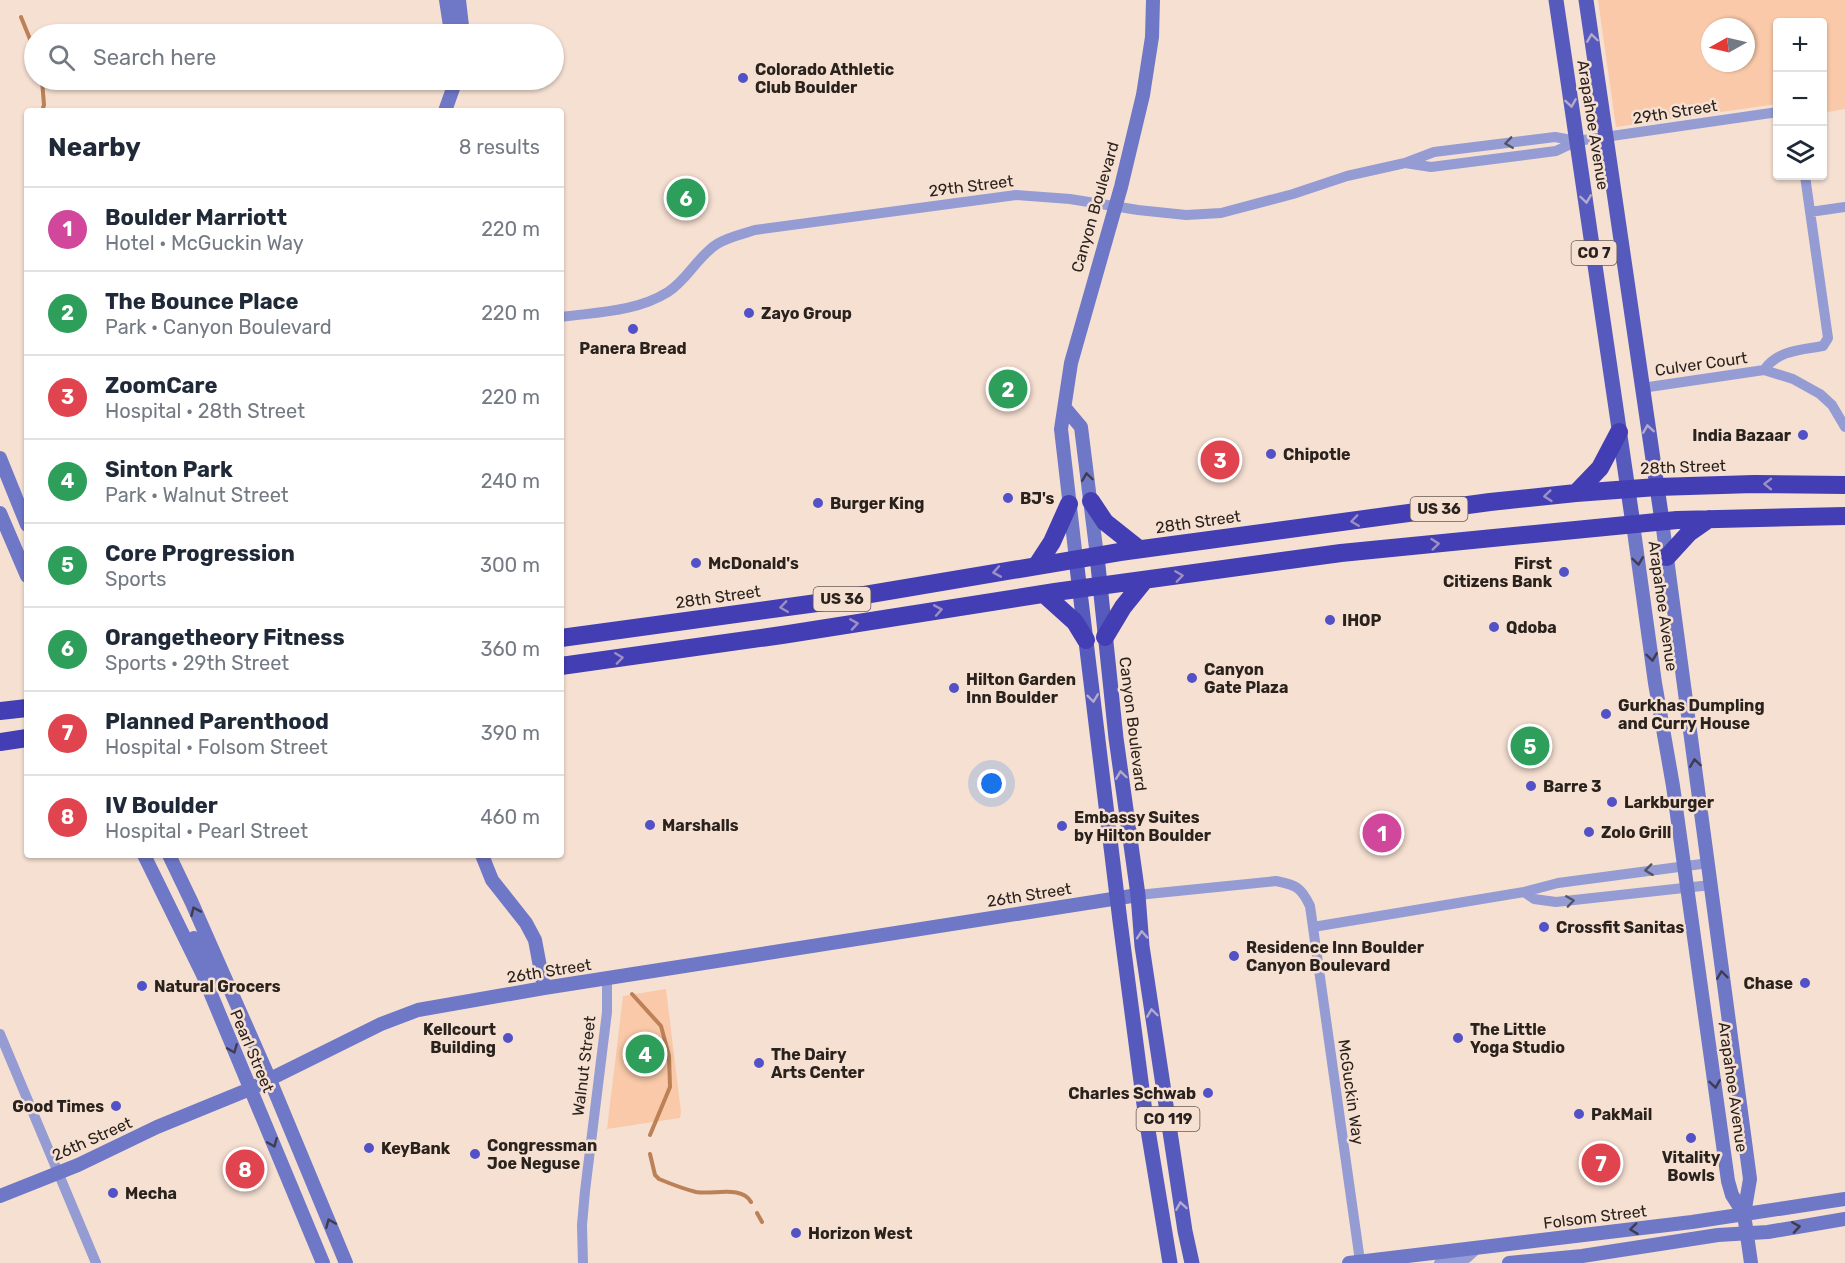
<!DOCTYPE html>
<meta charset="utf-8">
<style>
:root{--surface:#fff;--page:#f2f2f3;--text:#1f2937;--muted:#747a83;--line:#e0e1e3;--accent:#5251c7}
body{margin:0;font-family:Rubik,sans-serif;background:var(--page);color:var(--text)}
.controls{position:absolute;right:18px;top:18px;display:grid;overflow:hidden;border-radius:6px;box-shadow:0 2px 4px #0004}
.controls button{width:54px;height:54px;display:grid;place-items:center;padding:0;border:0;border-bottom:2px solid var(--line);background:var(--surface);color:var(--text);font:30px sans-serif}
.compass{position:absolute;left:1701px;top:18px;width:54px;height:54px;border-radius:50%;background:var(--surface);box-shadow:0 2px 4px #0004;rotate:262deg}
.you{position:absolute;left:992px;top:784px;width:21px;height:21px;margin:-15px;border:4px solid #fff;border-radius:50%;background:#1a73e8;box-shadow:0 0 0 9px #1a73e833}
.badge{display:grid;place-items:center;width:39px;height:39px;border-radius:50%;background:var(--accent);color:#fff;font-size:20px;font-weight:700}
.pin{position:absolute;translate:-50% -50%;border:3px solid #fff;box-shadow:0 2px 6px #0006}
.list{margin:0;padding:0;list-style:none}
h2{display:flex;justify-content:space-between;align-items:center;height:78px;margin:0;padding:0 24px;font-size:26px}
h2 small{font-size:20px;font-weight:400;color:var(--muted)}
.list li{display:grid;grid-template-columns:39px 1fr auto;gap:18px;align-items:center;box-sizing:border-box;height:84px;padding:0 24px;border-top:2px solid var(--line)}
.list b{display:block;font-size:22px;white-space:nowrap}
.list p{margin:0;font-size:20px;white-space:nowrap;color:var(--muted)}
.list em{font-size:20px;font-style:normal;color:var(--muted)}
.icon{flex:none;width:33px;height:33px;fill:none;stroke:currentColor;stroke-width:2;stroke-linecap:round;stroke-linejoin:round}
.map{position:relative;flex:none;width:1845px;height:1263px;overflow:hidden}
.search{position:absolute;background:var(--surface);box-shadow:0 2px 4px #0004;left:24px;top:24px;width:540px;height:66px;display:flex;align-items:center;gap:15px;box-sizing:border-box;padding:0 21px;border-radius:33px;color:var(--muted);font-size:22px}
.panel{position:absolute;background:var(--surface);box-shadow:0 2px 4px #0004;left:24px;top:108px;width:540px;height:750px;border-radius:6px}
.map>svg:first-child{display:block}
.green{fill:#f9c9a9;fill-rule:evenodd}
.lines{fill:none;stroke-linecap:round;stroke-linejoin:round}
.stream{stroke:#bc8157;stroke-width:4}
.street{stroke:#949cd3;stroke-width:10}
.secondary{stroke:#6f77c7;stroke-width:14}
.primary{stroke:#575abd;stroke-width:15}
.highway{stroke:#433eb4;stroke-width:18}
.oneway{stroke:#b6aaca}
.oneway2{stroke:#545366}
.oneway3{stroke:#3f3c50}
.oneway4{stroke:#9c8fc3}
.poi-dot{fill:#5251c7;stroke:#f6e0d2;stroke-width:2}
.labels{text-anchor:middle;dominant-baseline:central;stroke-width:5;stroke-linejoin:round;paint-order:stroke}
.shield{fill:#f6e0d2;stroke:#675b53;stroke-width:1.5}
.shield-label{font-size:15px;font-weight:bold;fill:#2a221d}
.poi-label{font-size:16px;font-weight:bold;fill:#2a221d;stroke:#f6e0d2;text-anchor:start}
.street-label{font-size:16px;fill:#2a221d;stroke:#f6e0d2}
</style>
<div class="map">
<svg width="1845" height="1263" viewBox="0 0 1845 1263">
<rect width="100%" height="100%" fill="#f6e0d2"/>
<path class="green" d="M1598,0H1845V109L1823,113L1822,22H1778L1777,104L1616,127ZM1710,27H1746V63H1710Z
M666,989L681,1112L680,1118L607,1129L623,996Z"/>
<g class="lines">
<path class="stream" d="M21,17L34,49
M42,80L44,105L42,111
M632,994L661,1026L669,1056L670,1087L650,1135
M650,1154L655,1175L659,1179C671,1184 684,1189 696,1192C713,1195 742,1185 751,1202
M757,1213L762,1222"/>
<path class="street" d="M1405,163L1431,167L1556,151L1577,141L1778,112
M1810,212L1845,207
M561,317C597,312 636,312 668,292C687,280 698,256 717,244C728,237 743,234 755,230L1016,195L1070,199L1138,210L1186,215L1221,213L1293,194L1347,176L1405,163L1434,152L1555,137L1577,141
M1764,370C1778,350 1801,350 1823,346L1828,338L1805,176
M1642,388L1764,370L1793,379L1820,394L1832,405L1845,427
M1524,892L1534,899L1556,902L1711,885
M1138,895L1276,881C1296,885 1301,887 1310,906L1360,1261
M1313,927L1524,892L1558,883L1709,863
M0,1034L96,1263
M583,1263L582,1225L585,1191L607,1012V979
M1439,1263L1467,1258L1479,1247"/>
<path class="secondary" d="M446,0L450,26L454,34
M459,34L462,26L459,0
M445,111L456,80
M1065,408L1081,427L1097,556
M0,458L27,525
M0,513L27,576
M1662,521L1750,1179L1744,1214L1751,1263
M1633,524L1655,683L1673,786L1728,1181L1732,1195L1744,1214
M1076,559L1061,429L1071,363L1121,187L1143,95L1152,37L1153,0
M144,855L203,975L323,1263
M169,855L192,903L270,1080L346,1263
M482,855L492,880L526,923L535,940L544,988
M194,938L218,979
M0,1196L78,1165L157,1127L250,1089L381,1024L418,1010L544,988L1138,895
M1349,1263L1692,1222L1845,1199
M1509,1263L1582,1256L1718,1235L1768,1232L1845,1219"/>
<path class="primary" d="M1556,0L1633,524
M1586,0L1662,521
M1097,556L1116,738L1138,895L1142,946L1185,1231L1192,1263
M1076,559L1120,921L1145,1112L1170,1263"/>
<path class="highway" d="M1576,493L1600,468L1619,432
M1091,501L1105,522L1139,549
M1667,557L1689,533L1709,519
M1037,565L1052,542L1069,504
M1044,594L1075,622L1086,640
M1105,637L1123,607L1144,581
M561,638L817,603L1120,552L1490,502L1576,493L1657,487L1754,484L1845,485
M561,666L782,635L1055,592L1341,553L1677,520L1845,516
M0,711L27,708
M0,742L27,738"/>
</g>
<defs><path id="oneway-chevron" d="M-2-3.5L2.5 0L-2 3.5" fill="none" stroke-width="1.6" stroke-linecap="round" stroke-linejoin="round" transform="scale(1.5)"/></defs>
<g class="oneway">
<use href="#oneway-chevron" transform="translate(1592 38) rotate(-98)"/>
<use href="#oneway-chevron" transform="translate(1571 103) rotate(81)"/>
<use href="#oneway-chevron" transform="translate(1586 199) rotate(82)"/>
<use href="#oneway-chevron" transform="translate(1648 429) rotate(-99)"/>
<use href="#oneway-chevron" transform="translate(1093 698) rotate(83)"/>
<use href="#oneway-chevron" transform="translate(1121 775) rotate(-98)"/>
<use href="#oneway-chevron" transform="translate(1142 935) rotate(-94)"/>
<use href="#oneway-chevron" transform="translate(1152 1013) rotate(-98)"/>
<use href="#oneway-chevron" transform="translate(1181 1206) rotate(-99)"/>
</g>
<g class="oneway2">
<use href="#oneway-chevron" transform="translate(1509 143) rotate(172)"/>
<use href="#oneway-chevron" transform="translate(1649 870) rotate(173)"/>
<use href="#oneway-chevron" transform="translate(1570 901) rotate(-8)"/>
</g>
<g class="oneway3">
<use href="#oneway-chevron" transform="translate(1087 477) rotate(-98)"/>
<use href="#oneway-chevron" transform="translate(1638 561) rotate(82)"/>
<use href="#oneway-chevron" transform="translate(1652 657) rotate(82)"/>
<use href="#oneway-chevron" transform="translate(1695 763) rotate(-98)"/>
<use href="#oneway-chevron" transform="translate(195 911) rotate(-114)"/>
<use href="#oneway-chevron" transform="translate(1722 975) rotate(-97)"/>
<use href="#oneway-chevron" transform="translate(233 1049) rotate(68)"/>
<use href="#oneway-chevron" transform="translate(1715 1084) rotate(82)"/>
<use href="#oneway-chevron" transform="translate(273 1143) rotate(67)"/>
<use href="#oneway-chevron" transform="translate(330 1223) rotate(-113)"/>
<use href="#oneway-chevron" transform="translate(1796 1227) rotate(-9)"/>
<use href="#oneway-chevron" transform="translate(1634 1229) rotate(173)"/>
</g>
<g class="oneway4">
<use href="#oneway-chevron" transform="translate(1768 484) rotate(-179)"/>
<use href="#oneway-chevron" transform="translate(1548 496) rotate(174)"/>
<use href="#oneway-chevron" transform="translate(1355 521) rotate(172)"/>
<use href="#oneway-chevron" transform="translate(1435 544) rotate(-6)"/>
<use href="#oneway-chevron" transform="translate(997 572) rotate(170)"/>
<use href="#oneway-chevron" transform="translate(1179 576) rotate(-8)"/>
<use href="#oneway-chevron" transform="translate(784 607) rotate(172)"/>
<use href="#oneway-chevron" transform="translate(938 610) rotate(-10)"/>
<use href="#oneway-chevron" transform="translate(854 624) rotate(-9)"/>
<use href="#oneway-chevron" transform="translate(619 658) rotate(-8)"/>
</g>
<g class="poi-dot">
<circle cx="743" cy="78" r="6"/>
<circle cx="749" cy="313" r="6"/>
<circle cx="633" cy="329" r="6"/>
<circle cx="1803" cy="435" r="6"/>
<circle cx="1271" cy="454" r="6"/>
<circle cx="1008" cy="498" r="6"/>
<circle cx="818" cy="503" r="6"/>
<circle cx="696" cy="563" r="6"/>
<circle cx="1564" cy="572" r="6"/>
<circle cx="1330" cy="620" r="6"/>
<circle cx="1494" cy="627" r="6"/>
<circle cx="1192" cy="678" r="6"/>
<circle cx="954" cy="688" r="6"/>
<circle cx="1606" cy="714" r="6"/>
<circle cx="1531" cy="786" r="6"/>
<circle cx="1612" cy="802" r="6"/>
<circle cx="650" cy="825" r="6"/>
<circle cx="1062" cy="826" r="6"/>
<circle cx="1589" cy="832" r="6"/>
<circle cx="1544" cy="927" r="6"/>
<circle cx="1234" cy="956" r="6"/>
<circle cx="1805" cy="983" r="6"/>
<circle cx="142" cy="986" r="6"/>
<circle cx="508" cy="1038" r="6"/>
<circle cx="1458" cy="1038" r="6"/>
<circle cx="759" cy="1063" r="6"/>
<circle cx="1208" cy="1093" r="6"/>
<circle cx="116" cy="1106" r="6"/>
<circle cx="1579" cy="1114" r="6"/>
<circle cx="1691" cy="1138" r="6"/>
<circle cx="369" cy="1148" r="6"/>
<circle cx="475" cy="1154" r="6"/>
<circle cx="113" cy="1193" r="6"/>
<circle cx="796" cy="1233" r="6"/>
</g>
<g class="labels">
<g class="shield">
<rect x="1571.5" y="241" width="45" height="24" rx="4.5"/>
<rect x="1410.5" y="497" width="57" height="24" rx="4.5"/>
<rect x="813.5" y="587" width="57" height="24" rx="4.5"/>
<rect x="1136.5" y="1107" width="63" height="24" rx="4.5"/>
</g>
<g class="shield-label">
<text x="1594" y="253">CO 7</text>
<text x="1439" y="509">US 36</text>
<text x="842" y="599">US 36</text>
<text x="1168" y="1119">CO 119</text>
</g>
<g class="poi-label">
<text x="755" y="69">Colorado Athletic<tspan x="755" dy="18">Club Boulder</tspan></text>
<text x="761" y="313">Zayo Group</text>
<text x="633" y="348" text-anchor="middle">Panera Bread</text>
<text x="1791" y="435" text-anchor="end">India Bazaar</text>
<text x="1283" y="454">Chipotle</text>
<text x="1020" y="498">BJ's</text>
<text x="830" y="503">Burger King</text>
<text x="708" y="563">McDonald's</text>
<text x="1552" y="563" text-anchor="end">First<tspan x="1552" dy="18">Citizens Bank</tspan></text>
<text x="1342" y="620">IHOP</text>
<text x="1506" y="627">Qdoba</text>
<text x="1204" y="669">Canyon<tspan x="1204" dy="18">Gate Plaza</tspan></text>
<text x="966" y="679">Hilton Garden<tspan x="966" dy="18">Inn Boulder</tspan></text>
<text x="1618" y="705">Gurkhas Dumpling<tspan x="1618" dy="18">and Curry House</tspan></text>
<text x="1543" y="786">Barre 3</text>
<text x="1624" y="802">Larkburger</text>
<text x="1074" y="817">Embassy Suites<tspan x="1074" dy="18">by Hilton Boulder</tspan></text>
<text x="662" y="825">Marshalls</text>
<text x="1601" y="832">Zolo Grill</text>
<text x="1556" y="927">Crossfit Sanitas</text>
<text x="1246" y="947">Residence Inn Boulder<tspan x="1246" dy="18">Canyon Boulevard</tspan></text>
<text x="1793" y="983" text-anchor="end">Chase</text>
<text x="154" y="986">Natural Grocers</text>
<text x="496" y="1029" text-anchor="end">Kellcourt<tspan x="496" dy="18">Building</tspan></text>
<text x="1470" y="1029">The Little<tspan x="1470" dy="18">Yoga Studio</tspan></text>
<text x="771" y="1054">The Dairy<tspan x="771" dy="18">Arts Center</tspan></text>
<text x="1196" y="1093" text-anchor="end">Charles Schwab</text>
<text x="104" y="1106" text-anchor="end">Good Times</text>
<text x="1591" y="1114">PakMail</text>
<text x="487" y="1145">Congressman<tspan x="487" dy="18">Joe Neguse</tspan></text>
<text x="381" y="1148">KeyBank</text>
<text x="1691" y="1157" text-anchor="middle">Vitality<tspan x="1691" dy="18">Bowls</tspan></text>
<text x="125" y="1193">Mecha</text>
<text x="808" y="1233">Horizon West</text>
</g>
<g class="street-label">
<text transform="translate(1675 112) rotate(-9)">29th Street</text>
<text transform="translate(1593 125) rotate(81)">Arapahoe Avenue</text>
<text transform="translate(971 186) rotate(-7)">29th Street</text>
<text transform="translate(1095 207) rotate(-74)">Canyon Boulevard</text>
<text transform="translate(1701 364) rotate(-8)">Culver Court</text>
<text transform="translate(1683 467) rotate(-2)">28th Street</text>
<text transform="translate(1198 522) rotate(-8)">28th Street</text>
<text transform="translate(718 597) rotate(-8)">28th Street</text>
<text transform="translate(1663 606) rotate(82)">Arapahoe Avenue</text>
<text transform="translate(1133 724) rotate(83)">Canyon Boulevard</text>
<text transform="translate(1029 895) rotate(-9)">26th Street</text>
<text transform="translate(549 971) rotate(-9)">26th Street</text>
<text transform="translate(252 1051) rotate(67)">Pearl Street</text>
<text transform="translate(584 1066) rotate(-83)">Walnut Street</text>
<text transform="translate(1733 1087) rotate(82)">Arapahoe Avenue</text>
<text transform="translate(1351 1092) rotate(82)">McGuckin Way</text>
<text transform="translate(92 1139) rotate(-24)">26th Street</text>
<text transform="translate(1595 1217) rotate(-7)">Folsom Street</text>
</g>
</g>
</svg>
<div class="controls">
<button>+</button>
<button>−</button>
<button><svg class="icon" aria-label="layers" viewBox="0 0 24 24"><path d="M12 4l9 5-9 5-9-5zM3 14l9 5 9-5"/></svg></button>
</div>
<svg class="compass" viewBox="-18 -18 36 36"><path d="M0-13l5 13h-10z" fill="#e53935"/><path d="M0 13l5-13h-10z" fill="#747a83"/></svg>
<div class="you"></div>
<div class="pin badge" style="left:1382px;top:833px;background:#d1479c">1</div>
<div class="pin badge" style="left:1008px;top:389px;background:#2e9e5b">2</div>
<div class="pin badge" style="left:1220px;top:460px;background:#e0444e">3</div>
<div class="pin badge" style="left:645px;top:1054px;background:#2e9e5b">4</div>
<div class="pin badge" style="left:1530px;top:746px;background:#2e9e5b">5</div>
<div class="pin badge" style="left:686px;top:198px;background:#2e9e5b">6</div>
<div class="pin badge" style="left:1601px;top:1163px;background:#e0444e">7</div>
<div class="pin badge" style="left:245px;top:1169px;background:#e0444e">8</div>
<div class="search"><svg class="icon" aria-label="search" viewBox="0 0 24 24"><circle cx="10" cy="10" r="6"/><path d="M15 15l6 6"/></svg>Search here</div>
<section class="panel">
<h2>Nearby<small>8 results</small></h2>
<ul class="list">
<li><span class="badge" style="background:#d1479c">1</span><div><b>Boulder Marriott</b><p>Hotel · McGuckin Way</p></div><em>220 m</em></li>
<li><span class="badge" style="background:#2e9e5b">2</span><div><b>The Bounce Place</b><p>Park · Canyon Boulevard</p></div><em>220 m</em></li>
<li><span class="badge" style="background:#e0444e">3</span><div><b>ZoomCare</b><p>Hospital · 28th Street</p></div><em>220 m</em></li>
<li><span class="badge" style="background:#2e9e5b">4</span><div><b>Sinton Park</b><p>Park · Walnut Street</p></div><em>240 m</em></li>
<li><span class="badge" style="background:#2e9e5b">5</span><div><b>Core Progression</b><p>Sports</p></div><em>300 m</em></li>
<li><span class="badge" style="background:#2e9e5b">6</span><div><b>Orangetheory Fitness</b><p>Sports · 29th Street</p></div><em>360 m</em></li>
<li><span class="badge" style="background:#e0444e">7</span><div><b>Planned Parenthood</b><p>Hospital · Folsom Street</p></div><em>390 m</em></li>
<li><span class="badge" style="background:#e0444e">8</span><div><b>IV Boulder</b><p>Hospital · Pearl Street</p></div><em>460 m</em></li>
</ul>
</section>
</div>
